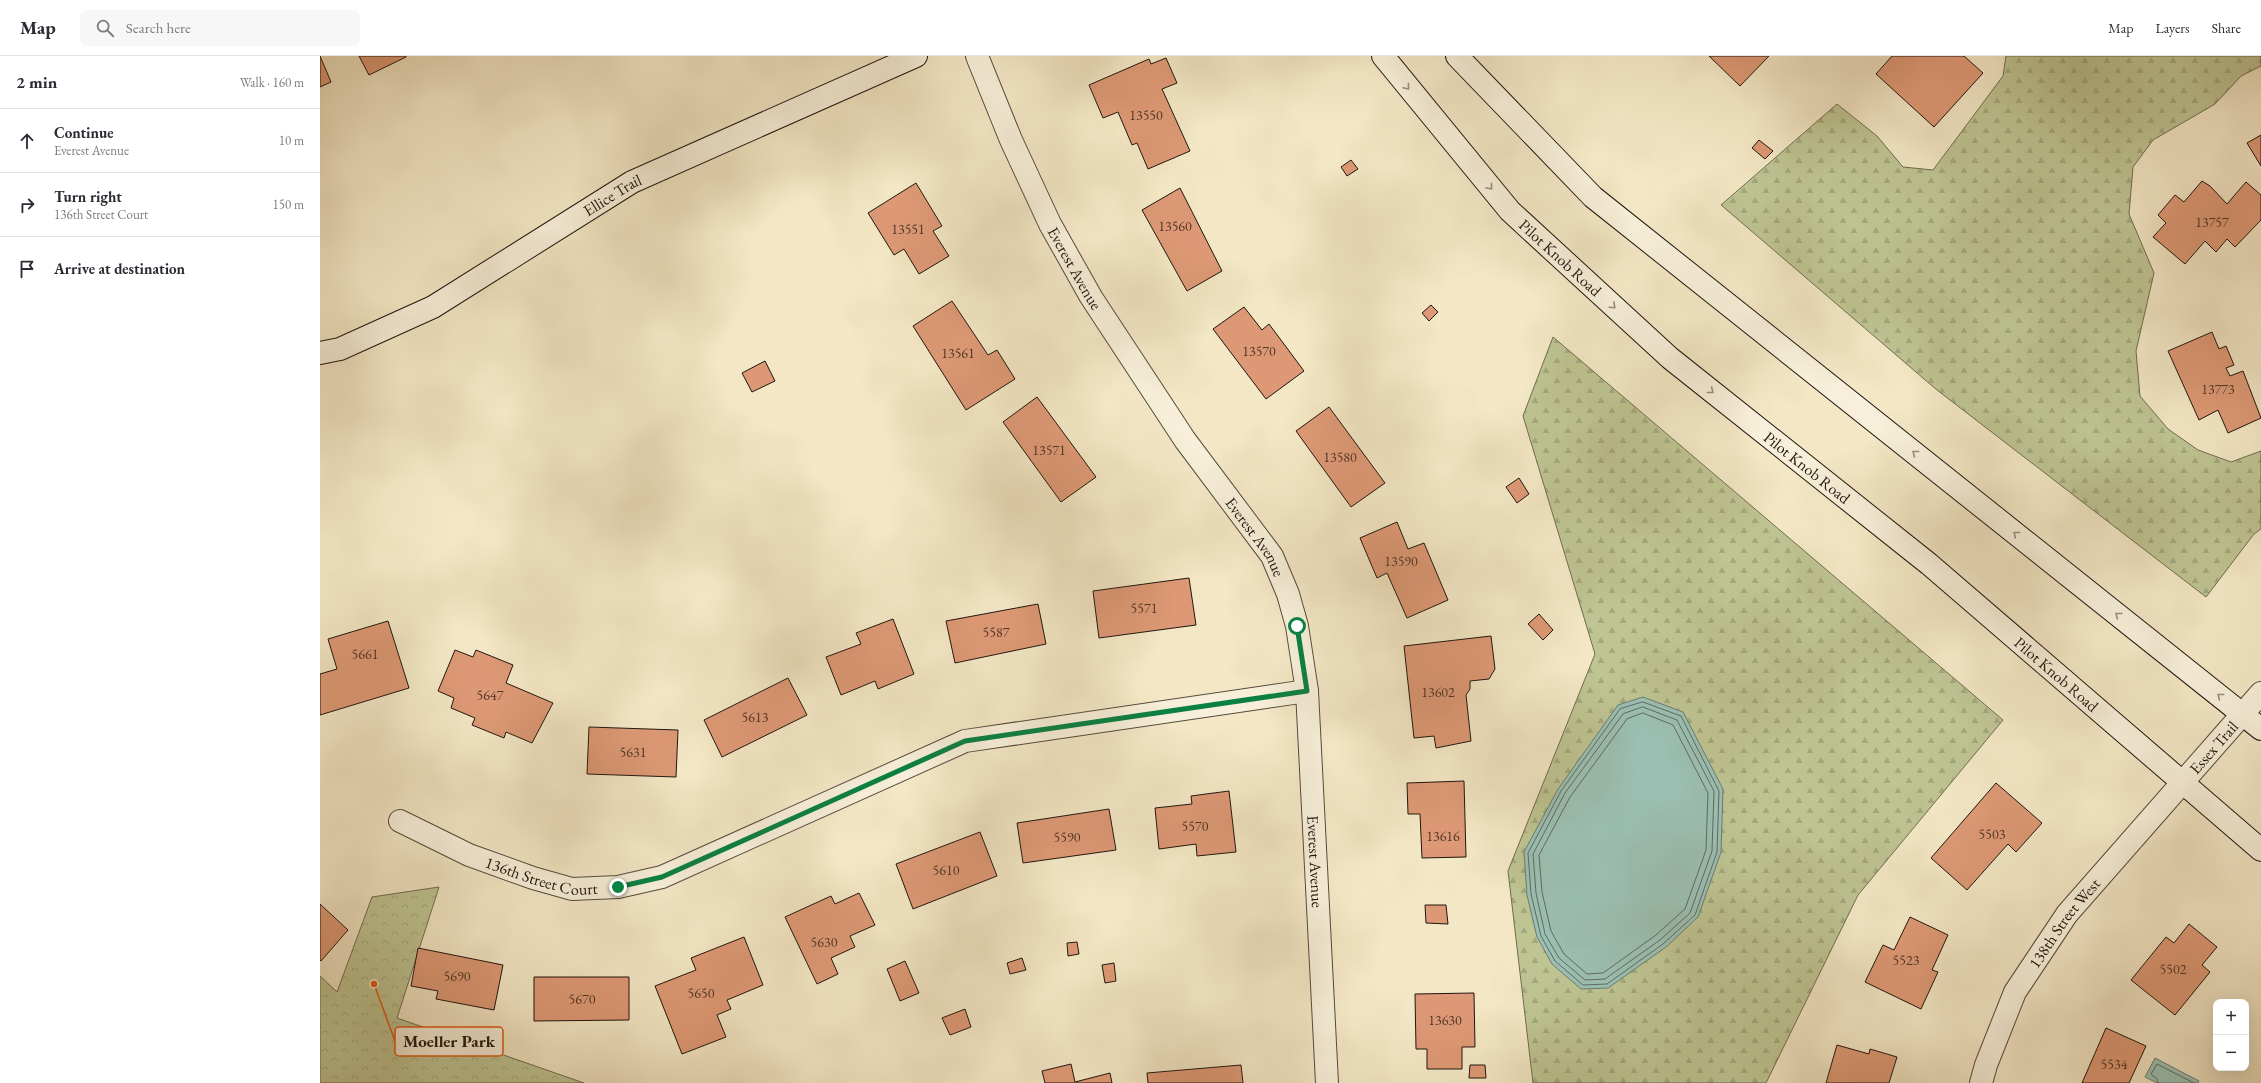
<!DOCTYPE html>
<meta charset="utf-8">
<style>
:root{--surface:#fff;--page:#f7f7f7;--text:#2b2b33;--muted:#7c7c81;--line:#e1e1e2}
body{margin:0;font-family:"EB Garamond",serif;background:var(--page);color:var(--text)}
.controls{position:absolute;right:12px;bottom:12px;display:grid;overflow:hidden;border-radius:8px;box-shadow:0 4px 16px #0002}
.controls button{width:36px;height:36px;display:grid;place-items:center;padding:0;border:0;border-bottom:1px solid var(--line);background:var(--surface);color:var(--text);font:20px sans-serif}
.stop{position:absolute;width:12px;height:12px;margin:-9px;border:3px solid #0b8043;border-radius:50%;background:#fff}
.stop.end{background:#0b8043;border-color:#fff;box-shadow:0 1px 4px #0008}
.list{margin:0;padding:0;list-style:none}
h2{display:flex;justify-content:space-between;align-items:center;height:52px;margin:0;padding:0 16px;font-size:17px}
h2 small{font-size:13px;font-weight:400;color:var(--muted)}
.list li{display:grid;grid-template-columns:26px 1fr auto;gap:12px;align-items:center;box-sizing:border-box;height:64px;padding:0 16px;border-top:1px solid var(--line)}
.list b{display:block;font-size:15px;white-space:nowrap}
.list p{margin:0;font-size:13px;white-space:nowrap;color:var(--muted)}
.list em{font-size:13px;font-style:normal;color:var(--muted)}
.icon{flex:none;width:22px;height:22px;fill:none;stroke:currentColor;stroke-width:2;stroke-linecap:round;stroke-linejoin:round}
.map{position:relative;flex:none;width:1941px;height:1027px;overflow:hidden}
header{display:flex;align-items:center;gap:24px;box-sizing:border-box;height:56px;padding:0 20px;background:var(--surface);border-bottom:1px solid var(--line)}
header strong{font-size:19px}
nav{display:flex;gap:22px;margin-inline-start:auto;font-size:14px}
.search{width:280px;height:36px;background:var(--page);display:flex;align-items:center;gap:10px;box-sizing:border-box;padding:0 14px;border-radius:8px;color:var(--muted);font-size:15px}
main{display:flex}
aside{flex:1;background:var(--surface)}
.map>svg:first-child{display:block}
.forest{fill:url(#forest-firs);stroke:#6f6c50}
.park{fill:url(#park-crowns);stroke:#6f6c50}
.water{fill:#9bc0b3;stroke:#6a7c71}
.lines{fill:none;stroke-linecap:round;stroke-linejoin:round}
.shore{stroke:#5e6a61;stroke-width:1}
.building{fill:#dd9975;stroke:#20150f}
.street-casing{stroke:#554a3c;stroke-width:24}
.secondary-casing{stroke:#20150f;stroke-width:24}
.street{stroke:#f7efd9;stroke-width:22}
.secondary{stroke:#f7efd9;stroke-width:22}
.oneway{stroke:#968d7e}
.route{stroke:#0b8043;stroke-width:5}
.labels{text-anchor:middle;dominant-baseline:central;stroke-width:3;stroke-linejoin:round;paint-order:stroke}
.number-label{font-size:14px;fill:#4f3628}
.street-label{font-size:16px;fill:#20150f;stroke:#f7efd9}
.leader{fill:none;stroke:#de560c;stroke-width:1.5}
.callout-dot{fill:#de560c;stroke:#f7efd9;stroke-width:1.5}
.callout{fill:#f7efd9;stroke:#de560c;stroke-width:1.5}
.callout-label{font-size:17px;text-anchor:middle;font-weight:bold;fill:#20150f}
</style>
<header>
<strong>Map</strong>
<div class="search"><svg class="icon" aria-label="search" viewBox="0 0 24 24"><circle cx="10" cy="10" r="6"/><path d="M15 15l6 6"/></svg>Search here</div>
<nav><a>Map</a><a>Layers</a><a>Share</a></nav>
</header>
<main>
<aside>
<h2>2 min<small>Walk · 160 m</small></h2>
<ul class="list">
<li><svg class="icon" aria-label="ahead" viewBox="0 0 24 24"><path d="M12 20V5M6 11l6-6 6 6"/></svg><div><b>Continue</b><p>Everest Avenue</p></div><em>10 m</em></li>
<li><svg class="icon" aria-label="right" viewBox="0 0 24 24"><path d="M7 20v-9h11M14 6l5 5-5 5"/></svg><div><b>Turn right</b><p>136th Street Court</p></div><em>150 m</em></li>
<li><svg class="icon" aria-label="arrive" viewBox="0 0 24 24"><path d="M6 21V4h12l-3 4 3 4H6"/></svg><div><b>Arrive at destination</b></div></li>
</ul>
</aside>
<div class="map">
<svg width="1941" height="1027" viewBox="0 0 1941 1027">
<defs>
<pattern id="forest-firs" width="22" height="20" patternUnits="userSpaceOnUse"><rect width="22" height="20" fill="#bec492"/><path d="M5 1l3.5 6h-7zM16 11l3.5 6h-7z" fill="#a3a87d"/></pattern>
<pattern id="park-crowns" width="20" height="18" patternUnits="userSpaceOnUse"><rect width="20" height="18" fill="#bec492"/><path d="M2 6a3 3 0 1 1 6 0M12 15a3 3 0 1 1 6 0" fill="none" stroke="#a3a87d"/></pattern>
</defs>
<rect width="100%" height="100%" fill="#f3e7c5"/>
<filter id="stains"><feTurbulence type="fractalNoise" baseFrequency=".005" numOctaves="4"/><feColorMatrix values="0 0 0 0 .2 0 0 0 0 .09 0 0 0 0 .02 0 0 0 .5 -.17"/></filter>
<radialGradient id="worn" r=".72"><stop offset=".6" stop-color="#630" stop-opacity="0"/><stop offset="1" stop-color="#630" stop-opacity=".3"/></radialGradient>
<path class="forest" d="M1686,0H1941V10L1921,20L1895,48L1833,84L1813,111L1809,158L1834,217L1816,295L1820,340L1848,373L1878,394L1911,406L1941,395V473L1934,478L1886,541L1617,334L1401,149L1517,48L1557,80L1583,111L1613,114L1683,20Z
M1233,281L1683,664L1538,839L1446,1027H1213L1188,815L1275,598L1203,360Z"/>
<path class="park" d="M119,831L77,962L264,1027H0V920L17,936L52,841Z"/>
<path class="water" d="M1323,641L1363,656L1403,733L1401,796L1378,861L1346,891L1288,932L1261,933L1232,908L1217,881L1207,839L1204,796L1238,733L1298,649Z
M1835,1002L1879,1025L1878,1027H1837L1825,1021Z"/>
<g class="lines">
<path class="shore" d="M1323,646L1361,660L1399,735L1397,796L1375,859L1343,888L1287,928L1263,929L1235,905L1221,880L1211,838L1208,797L1241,735L1300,653Z
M1323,651L1357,664L1394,735L1392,795L1370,857L1340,884L1285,923L1265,924L1239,902L1225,878L1216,837L1213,798L1245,737L1303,658Z
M1323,657L1353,669L1388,737L1386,794L1365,853L1336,879L1283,917L1267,918L1244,898L1231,875L1222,836L1219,799L1250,741L1307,663Z
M1838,1027L1837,1023L1831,1018L1837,1008L1874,1027"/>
</g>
<path class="building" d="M0,0L11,26L0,31Z
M39,0H86V1L49,19Z
M1389,0H1449L1420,30Z
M1572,0H1644L1663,17L1614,71L1556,18Z
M846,2L857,27L842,33L870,95L828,113L817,87L812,89L798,56L783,62L769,29L829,3L831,8Z
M1941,79V110L1927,87Z
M1439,84L1453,95L1445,103L1432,92Z
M1031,104L1038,113L1027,120L1021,111Z
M1882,125L1890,130L1907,148L1926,126L1941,139V164L1915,191L1907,183L1896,196L1885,185L1865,208L1833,181L1846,167L1838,159L1855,139L1864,146Z
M596,127L622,170L613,175L629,200L599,218L584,193L574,199L548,157Z
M860,132L902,215L867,235L822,154Z
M632,245L668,299L677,294L695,323L646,354L593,270Z
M1111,249L1118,256L1109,265L1102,257Z
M924,251L942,274L949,268L984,315L946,343L893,273Z
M1892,276L1899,293L1906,290L1914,309L1906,312L1910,320L1923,315L1941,362L1908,377L1898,354L1879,364L1848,295Z
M445,305L455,325L432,336L422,317Z
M717,341L776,421L741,446L683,366Z
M1009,351L1065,427L1031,451L976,375Z
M1199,422L1209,438L1197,447L1186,431Z
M1077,466L1088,493L1104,487L1128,544L1087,562L1067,517L1057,522L1040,482Z
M869,522L876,569L779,582L773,535Z
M718,548L726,588L635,607L626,565Z
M1219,558L1233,574L1223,584L1208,568Z
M573,563L594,618L558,633L555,625L521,639L506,601L541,588L536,577Z
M68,565L89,632L0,659V618L17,613L8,583Z
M1171,580L1175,613L1169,623L1150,625V633L1146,639L1151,685L1116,692L1114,680L1094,682L1084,590Z
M135,594L153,601L156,594L193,609L186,627L233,647L212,687L186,676L184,682L152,669L155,662L131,652L134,642L118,635Z
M468,622L487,659L402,701L384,664Z
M269,671L358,674L356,721L267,718Z
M1144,725L1146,801L1102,802L1100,758H1088L1087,727Z
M1676,727L1722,767L1696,796L1688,788L1647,834L1611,802Z
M909,735L916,796L877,800L876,788L839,793L835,752L872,748L871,740Z
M789,753L796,794L703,807L697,767Z
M660,776L677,820L593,853L576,808Z
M539,837L555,869L530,880L535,891L511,902L518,918L497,928L465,861L511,840L515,848Z
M0,848L28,874L1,905L0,904Z
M1105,849H1126L1128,868L1106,867Z
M1590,861L1628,879L1612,914L1618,916L1601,953L1545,926L1563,889L1574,894Z
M1869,868L1897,891L1882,909L1890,916L1855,959L1811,924L1846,881L1854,887Z
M424,881L443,929L407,944L411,953L397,959L406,981L362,998L335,930L376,914L371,902Z
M757,886L759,898L748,900L747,887Z
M98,892L183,909L174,954L116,943L118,935L91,930Z
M702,902L706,914L690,918L687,907Z
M585,905L599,937L580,945L567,913Z
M794,907L796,925L785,927L782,909Z
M214,921H309V964L214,965Z
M1154,937L1155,991H1142V1013H1107V993H1096L1095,938Z
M645,953L651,971L630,979L622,962Z
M1786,972L1826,990L1809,1027H1762Z
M1517,989L1549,998L1550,993L1577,1001L1569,1027H1506Z
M751,1008L755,1026L790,1017L792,1027H725L722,1015Z
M921,1009L923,1027H828L827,1017Z
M1150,1009H1165L1166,1022H1149Z"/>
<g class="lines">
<defs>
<g id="street">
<path id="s1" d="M657,0L691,84L730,168L771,241L865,384L952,500L968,538L977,570L987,635L1007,1027"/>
<path id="s2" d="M80,765L149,799L213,822L252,833L298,831L342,821L645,685L987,635"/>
<path id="s3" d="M1661,1027L1666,1009L1695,936L1747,858L1941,637"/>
</g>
<g id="secondary">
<path id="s4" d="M1063,0L1190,155L1350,302L1609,508L1941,794"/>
<path d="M1137,0L1273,141L1941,673"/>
<path id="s5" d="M0,297L20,293L113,251L312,126L596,0"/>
</g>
</defs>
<use href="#street" class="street-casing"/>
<use href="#secondary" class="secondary-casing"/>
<use href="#street" class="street"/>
<use href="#secondary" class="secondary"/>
</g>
<defs><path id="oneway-chevron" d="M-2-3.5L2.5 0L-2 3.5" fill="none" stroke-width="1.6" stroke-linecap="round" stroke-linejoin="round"/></defs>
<g class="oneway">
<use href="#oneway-chevron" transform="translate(1087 31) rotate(50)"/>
<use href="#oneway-chevron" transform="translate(1170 131) rotate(50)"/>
<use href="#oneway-chevron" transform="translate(1293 250) rotate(43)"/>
<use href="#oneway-chevron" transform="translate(1391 335) rotate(38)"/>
<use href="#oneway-chevron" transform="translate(1595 397) rotate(-142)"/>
<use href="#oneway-chevron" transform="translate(1696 478) rotate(-142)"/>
<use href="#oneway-chevron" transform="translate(1798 559) rotate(-142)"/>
<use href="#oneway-chevron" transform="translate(1900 640) rotate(-142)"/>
</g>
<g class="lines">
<path class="route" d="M298,831L342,821L645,685L987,635L977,570"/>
</g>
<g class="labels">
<g class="number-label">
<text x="826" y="59">13550</text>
<text x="1892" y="166">13757</text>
<text x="855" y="170">13560</text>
<text x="588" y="173">13551</text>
<text x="939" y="295">13570</text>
<text x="638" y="297">13561</text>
<text x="1898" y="333">13773</text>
<text x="729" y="394">13571</text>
<text x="1020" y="401">13580</text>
<text x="1081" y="505">13590</text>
<text x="824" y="552">5571</text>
<text x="676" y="576">5587</text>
<text x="45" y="598">5661</text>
<text x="1118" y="636">13602</text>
<text x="170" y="639">5647</text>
<text x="435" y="661">5613</text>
<text x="313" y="696">5631</text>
<text x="875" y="770">5570</text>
<text x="1672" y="778">5503</text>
<text x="1123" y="780">13616</text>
<text x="747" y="781">5590</text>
<text x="626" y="814">5610</text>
<text x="504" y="886">5630</text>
<text x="1586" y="904">5523</text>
<text x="1853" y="913">5502</text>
<text x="137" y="920">5690</text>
<text x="381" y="937">5650</text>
<text x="262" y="943">5670</text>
<text x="1125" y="964">13630</text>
<text x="1794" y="1008">5534</text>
</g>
<g class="street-label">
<text stroke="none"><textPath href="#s5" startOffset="334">Ellice Trail</textPath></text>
<text stroke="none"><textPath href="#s4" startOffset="269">Pilot Knob Road</textPath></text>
<text stroke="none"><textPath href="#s1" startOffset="234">Everest Avenue</textPath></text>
<text stroke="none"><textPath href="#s4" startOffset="593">Pilot Knob Road</textPath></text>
<text stroke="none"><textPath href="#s1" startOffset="558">Everest Avenue</textPath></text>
<text stroke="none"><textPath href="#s4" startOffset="917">Pilot Knob Road</textPath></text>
<text stroke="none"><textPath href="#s3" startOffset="413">Essex Trail</textPath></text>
<text stroke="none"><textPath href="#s1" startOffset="894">Everest Avenue</textPath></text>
<text stroke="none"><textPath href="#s2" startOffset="153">136th Street Court</textPath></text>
<text stroke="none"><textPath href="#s3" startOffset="182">138th Street West</textPath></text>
</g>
</g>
<path class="leader" d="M54 928L75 985"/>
<circle class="callout-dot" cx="54" cy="928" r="4"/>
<rect class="callout" x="75" y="971" width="108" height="29" rx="4"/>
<g class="callout-label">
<text x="129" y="991">Moeller Park</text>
</g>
<rect width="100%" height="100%" filter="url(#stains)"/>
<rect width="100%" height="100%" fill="url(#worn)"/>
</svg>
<div class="controls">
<button>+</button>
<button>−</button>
</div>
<div class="stop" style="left:977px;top:570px"></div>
<div class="stop end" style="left:298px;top:831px"></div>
</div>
</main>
